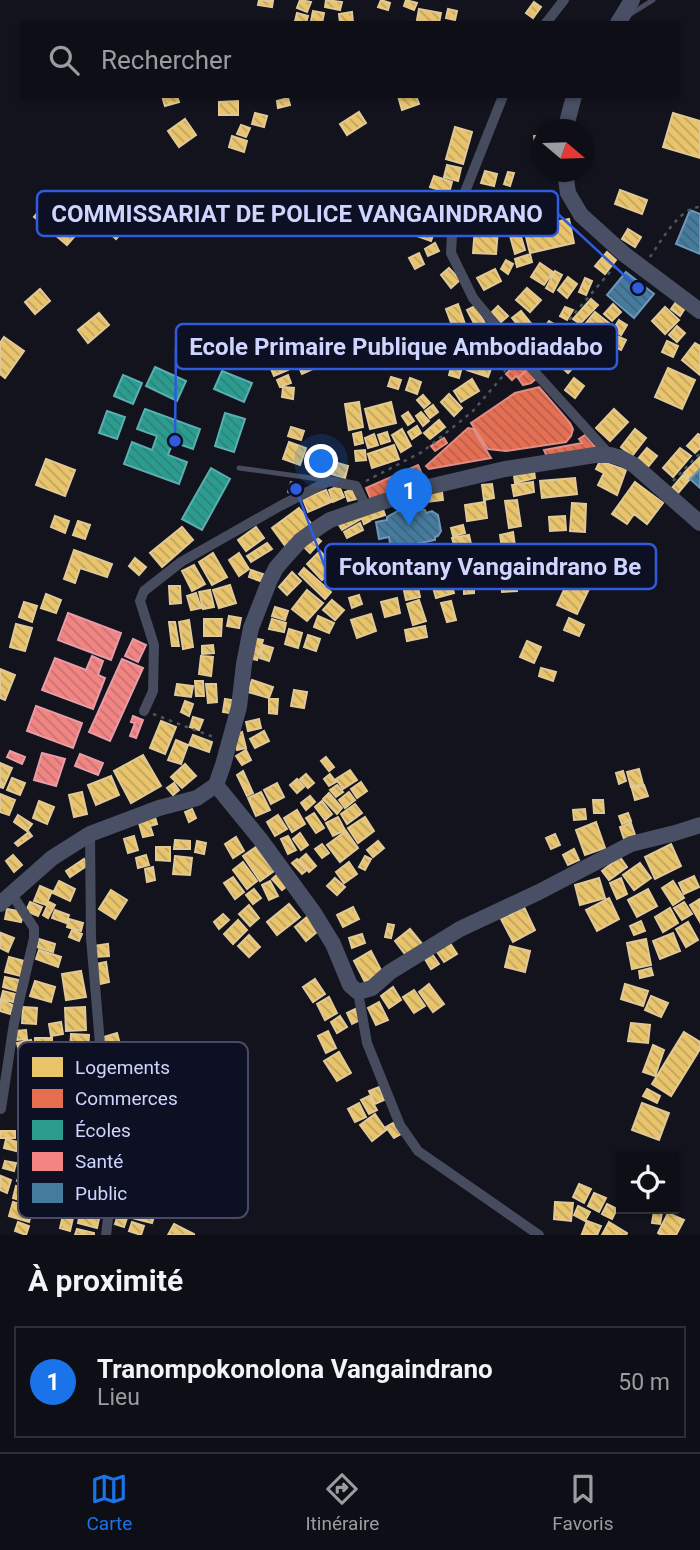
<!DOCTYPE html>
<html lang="fr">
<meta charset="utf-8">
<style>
:root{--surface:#0e0e16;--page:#1c1c23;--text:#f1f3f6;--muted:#9b9ca1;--line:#2e2e35;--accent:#1a73e8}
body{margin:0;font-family:Roboto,sans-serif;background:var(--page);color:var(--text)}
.controls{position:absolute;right:21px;bottom:21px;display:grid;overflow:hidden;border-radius:0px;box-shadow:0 2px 5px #0004}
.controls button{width:63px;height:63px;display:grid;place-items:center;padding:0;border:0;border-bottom:2px solid var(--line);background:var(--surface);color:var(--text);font:35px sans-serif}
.compass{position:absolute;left:532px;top:119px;width:63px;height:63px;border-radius:50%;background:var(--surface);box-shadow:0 2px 5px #0004;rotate:109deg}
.you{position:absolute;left:322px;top:462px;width:24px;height:24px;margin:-18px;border:5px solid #fff;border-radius:50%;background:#1a73e8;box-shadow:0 0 0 10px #1a73e833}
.badge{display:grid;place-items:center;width:46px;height:46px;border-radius:50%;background:var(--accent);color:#fff;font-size:23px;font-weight:700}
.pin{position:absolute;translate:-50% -58px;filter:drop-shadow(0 2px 4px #0008)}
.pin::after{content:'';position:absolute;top:37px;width:24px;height:21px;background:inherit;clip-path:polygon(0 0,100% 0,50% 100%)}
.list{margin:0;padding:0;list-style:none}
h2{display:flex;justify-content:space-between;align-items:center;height:91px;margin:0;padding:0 28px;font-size:30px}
h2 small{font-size:23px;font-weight:400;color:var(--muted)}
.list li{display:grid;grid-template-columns:46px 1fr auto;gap:21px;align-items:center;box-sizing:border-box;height:112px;margin:0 14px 14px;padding:0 14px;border:2px solid var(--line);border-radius:0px}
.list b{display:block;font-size:26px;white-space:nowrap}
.list p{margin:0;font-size:23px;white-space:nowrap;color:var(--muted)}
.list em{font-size:23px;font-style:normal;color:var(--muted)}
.icon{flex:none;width:38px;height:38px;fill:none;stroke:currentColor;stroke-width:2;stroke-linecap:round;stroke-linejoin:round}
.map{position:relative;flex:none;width:700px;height:1235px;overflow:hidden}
.search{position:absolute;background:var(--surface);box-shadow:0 2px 5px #0004;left:21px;right:21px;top:21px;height:77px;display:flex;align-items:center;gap:18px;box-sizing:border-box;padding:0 24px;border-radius:0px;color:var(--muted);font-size:26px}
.sheet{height:217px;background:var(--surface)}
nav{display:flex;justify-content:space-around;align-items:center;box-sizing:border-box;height:98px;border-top:2px solid var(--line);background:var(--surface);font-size:19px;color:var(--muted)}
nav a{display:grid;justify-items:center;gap:4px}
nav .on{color:var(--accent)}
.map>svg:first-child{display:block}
.homes{fill:url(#homes-back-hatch);stroke:#e1c997;stroke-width:2}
.shops{fill:url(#shops-back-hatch);stroke:#e08e85;stroke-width:2}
.schools{fill:url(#schools-back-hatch);stroke:#5baeb1;stroke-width:2}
.health{fill:url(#health-back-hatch);stroke:#e79ca8;stroke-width:2}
.public{fill:url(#public-back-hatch);stroke:#6e96ba;stroke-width:2}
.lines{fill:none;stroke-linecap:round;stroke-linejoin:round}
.path{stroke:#45585e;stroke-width:2.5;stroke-dasharray:3.5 5;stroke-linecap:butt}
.lane{stroke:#474b5e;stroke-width:5}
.street{stroke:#474b5e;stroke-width:10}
.secondary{stroke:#494f64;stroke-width:16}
.key{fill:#0d0f22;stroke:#474a64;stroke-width:2}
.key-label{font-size:19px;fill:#ced5ff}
.leader{fill:none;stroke:#2f5cdc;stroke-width:2.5}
.callout-dot{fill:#2f5cdc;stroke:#0d0f22;stroke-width:2.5}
.callout{fill:#0d0f22;stroke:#2f5cdc;stroke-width:2.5}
.callout-label{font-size:24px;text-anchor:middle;font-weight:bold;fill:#ced5ff}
</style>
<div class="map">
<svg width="700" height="1235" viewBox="0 0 700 1235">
<defs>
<pattern id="homes-back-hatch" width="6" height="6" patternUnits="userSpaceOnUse" patternTransform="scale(1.75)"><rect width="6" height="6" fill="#e9c46a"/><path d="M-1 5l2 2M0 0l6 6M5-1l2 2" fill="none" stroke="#bea362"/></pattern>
<pattern id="shops-back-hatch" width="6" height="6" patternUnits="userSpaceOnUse" patternTransform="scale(1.75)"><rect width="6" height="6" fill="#e76f51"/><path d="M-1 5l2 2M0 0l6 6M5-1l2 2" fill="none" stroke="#b46150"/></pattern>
<pattern id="schools-back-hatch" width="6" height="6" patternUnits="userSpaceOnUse" patternTransform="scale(1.75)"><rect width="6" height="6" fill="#2a9d8f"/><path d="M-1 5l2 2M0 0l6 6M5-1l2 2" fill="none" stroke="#30817b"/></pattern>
<pattern id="health-back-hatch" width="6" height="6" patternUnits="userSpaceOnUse" patternTransform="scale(1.75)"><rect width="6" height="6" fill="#f28482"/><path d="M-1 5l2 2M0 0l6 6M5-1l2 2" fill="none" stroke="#c57374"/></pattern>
<pattern id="public-back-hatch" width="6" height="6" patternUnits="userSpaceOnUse" patternTransform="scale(1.75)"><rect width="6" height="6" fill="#457b9d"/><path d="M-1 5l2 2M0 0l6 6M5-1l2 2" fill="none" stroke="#42637d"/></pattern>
</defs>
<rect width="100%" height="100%" fill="#12131d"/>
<path class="homes" d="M259,0L273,1L272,7L258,5Z
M300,0L311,2L307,12L297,8Z
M326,0L342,2L340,10L325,7Z
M381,0L390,3L388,10L378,7Z
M406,0L417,3L414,10L404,6Z
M534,2L541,7L533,18L526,13Z
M419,9L441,13L439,23L417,20Z
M448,9L457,11L455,20L446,18Z
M313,11L324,13L322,23L311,21Z
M352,12L353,23H340L339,14Z
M297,13L308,16L306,23L295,21Z
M162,96H177L179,102L165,106Z
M398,96H416L419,104L402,110Z
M288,98L290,105L278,108L277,101Z
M238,101V115H219V102Z
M359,112L366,123L347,135L340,124Z
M255,113L267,116L264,127L252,124Z
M673,113L700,121V158L663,147Z
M185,119L196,135L179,147L168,131Z
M241,125L250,128L246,137L237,134Z
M455,127L472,132L463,164L446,159Z
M542,135V149H536L534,136Z
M232,136L247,141L244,152L229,147Z
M447,165L461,168L458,181L444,177Z
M485,171L497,174L494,186L481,183Z
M508,172L514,173L510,186L504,184Z
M434,176L452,182L449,193L430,187Z
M620,190L647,200L642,214L615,204Z
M53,194L86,223L67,245L34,217Z
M106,214L124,230L116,239L98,222Z
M418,216L437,224L431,241L411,234Z
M569,219L574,243L530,253L524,229Z
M475,227L498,229L496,254L473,253Z
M628,229L641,237L635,247L622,239Z
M520,233L525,250L515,254L510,236Z
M435,243L439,251L428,256L425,249Z
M607,252L616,260L605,274L595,266Z
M419,253L424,264L415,269L409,258Z
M530,254L532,262L517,267L515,259Z
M506,260L513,264L508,274L501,269Z
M540,263L553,272L544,285L531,277Z
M449,268L460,280L451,288L441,275Z
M495,269L501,281L484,290L477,278Z
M555,271L562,275L553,292L546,288Z
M568,277L577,284L567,298L558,290Z
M585,278L592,281L586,295L579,292Z
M527,288L541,300L530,312L516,300Z
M40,289L50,301L35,314L25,302Z
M591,299L598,305L580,324L573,319Z
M678,299L687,305L680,316L671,309Z
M458,304L465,324L453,328L446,309Z
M613,304L621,312L612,321L604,314Z
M475,306L489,330L480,335L467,310Z
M498,306L508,316L501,322L492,312Z
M565,307L573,310L567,320L560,316Z
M665,307L679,320L665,334L652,321Z
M521,311L534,327L525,334L512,318Z
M595,312L610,324L600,336L586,323Z
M99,313L109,325L88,343L78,330Z
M619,320L627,325L621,335L613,330Z
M549,321L559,327L552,338L542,331Z
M677,326L685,333L677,342L669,335Z
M608,332L626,340L621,350L604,342Z
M4,337L24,351L5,378L0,374V343Z
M302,337L315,368L302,374L288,343Z
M667,341L678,346L673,357L662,352Z
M695,343L700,346V375L682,360Z
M280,351L288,370L274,376L266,357Z
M570,353L579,361L568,373L559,365Z
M472,355L493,363L488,377L467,370Z
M452,364L462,367L459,378L449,375Z
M668,368L695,380L682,409L655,397Z
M288,375L291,383L280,387L277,380Z
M391,377L401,380L398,389L388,386Z
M410,378L421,382L417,394L406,390Z
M574,378L584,386L575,398L565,390Z
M472,379L479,391L461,402L454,391Z
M283,387L294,388L293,399L282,397Z
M449,394L462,408L454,416L441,402Z
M423,395L430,403L424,408L417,400Z
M359,402L363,427L349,430L345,404Z
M391,402L396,423L370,429L365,409Z
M433,405L438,412L430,418L425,411Z
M614,409L628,422L610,441L596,428Z
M408,412L414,421L408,425L402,416Z
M421,412L429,421L423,426L416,416Z
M439,420L445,427L430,439L424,433Z
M417,426L421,433L412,439L408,432Z
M291,427L304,431L301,440L288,436Z
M402,429L411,446L401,452L392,435Z
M635,429L646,438L632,456L621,447Z
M361,432L363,443L355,445L353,434Z
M387,432L390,441L381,444L378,435Z
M374,434L378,445L368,448L365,438Z
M698,434L700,435V448L695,453L687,446Z
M289,442L306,448L300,465L283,459Z
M394,445L399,459L372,468L368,454Z
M647,448L657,456L647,468L637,460Z
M680,448L691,456L673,477L663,468Z
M365,450L366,460L356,461L355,451Z
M700,457V469L690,479L684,473Z
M46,459L75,470L65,496L36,485Z
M600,461L626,470L617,495L598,485L604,473L596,469Z
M334,462L348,466L345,478L331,474Z
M534,471L535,478L515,483L514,476Z
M683,475L689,480L678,493L672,488Z
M575,478L577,494L542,498L540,481Z
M533,482L534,492L514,496L512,485Z
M635,482L663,503L647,524L634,514L627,524L612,514Z
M492,484L494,498L484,500L482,485Z
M339,486L344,497L333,502L329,490Z
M353,489L356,499L348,501L345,492Z
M326,490L331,502L308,512L303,499Z
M442,492L443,500L404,505L403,498Z
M517,500L521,526L509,528L505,501Z
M485,502L487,518L467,521L465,505Z
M572,503L586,504L585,532L570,531Z
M299,508L313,526L286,547L272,528Z
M383,509L385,515L370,520V521L364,524L361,516Z
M358,514L361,519L342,530L339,525Z
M55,516L69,521L65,533L51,527Z
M565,516L566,530L550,531L549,517Z
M78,521L90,525L85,539L73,535Z
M360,523L363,530L347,538L344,532Z
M463,525L465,533L453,536L451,528Z
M182,527L193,540L162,567L150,553Z
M256,527L264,538L246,551L238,540Z
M513,532L515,546L502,549L500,535Z
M314,535L321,541L310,553L303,546Z
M469,535L471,544L455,548L452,538Z
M267,543L272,549L251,562L247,556Z
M74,550L112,564L107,577L80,568L75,583L64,579Z
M320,551L336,568L322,580L307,564Z
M213,553L227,577L212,585L199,562Z
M239,553L249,569L239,576L229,560Z
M135,558L146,567L139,575L129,566Z
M194,565L205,584L192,591L182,571Z
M304,568L331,592L325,599L299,574Z
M251,570L263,574L260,581L249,577Z
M292,572L301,581L287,595L279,587Z
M516,574L517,591L502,592L501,575Z
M416,578L420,597L406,600L402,581Z
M450,579L454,593L436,598L432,584Z
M569,579L589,589L577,614L557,605Z
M464,584H474V593L464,594Z
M230,585L236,603L219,608L213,590Z
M169,586H180L181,603L170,604Z
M210,590L214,607L203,609L199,592Z
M307,590L323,603L307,621L292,609Z
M196,593L201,608L191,610L187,596Z
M46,594L61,600L56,613L41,608Z
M359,595L362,604L352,608L349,598Z
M397,598L400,613L385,617L381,602Z
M332,600L344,610L335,620L323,610Z
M419,600L426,621L413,625L407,604Z
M451,601L456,620L447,622L441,603Z
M24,602L37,606L32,622L19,617Z
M275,607L288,611L285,620L272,616Z
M371,614L376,631L357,638L351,620Z
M229,616L241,618L239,628L227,626Z
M318,616L334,623L329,633L314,627Z
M569,618L584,625L579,636L564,630Z
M204,619H222L221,636H204Z
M272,619L286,623L284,632L269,629Z
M189,620L193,647L183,649L179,622Z
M169,622H175L179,646H172Z
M16,624L32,628L25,651L10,647Z
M425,626L427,637L407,641L405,630Z
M289,629L302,633L298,648L285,644Z
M308,635L320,639L316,651L304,647Z
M253,638L263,640L257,660L248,658Z
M527,641L541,647L534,663L520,657Z
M213,645L214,653L202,654V646Z
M263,645L273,648L269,661L260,658Z
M201,656L213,657L211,676L199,674Z
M541,668L556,672L553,681L539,676Z
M0,669L15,675L5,700L0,698Z
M252,680L273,687L269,698L248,692Z
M195,681H203L204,696H196Z
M177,684L193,686L191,697L175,695Z
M206,684H216L217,702L208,703Z
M294,690L307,692L304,708L291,706Z
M225,699L232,700L230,713L223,712Z
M269,699H278L277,714L269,713Z
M185,701L193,704L189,716L181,712Z
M193,717L203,720L199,730L190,727Z
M259,719L261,728L248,731L246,722Z
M161,721L176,727L165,754L150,748Z
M264,731L269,741L255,748L250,739Z
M242,732L246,748L237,750L233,735Z
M193,735L212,742L209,752L189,745Z
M176,740L188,745L181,764L168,760Z
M246,750L251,760L242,765L236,756Z
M143,755L161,786L131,803L114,771Z
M326,757L334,767L329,771L321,761Z
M0,763L12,768L3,788L0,787Z
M185,764L196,776L182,788L171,777Z
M639,769L643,784L631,787L627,772Z
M350,770L357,780L343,789L336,779Z
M243,771L253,793L247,796L237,775Z
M623,771L626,781L619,784L616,773Z
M306,774L314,783L308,788L300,779Z
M330,774L336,782L329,786L324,779Z
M111,776L119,795L96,805L88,785Z
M12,778L25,783L20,795L7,790Z
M297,779L304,787L297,793L290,785Z
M361,782L367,791L357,798L351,789Z
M174,783L179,790L173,795L167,788Z
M277,783L284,797L271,804L264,790Z
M337,785L343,792L336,797L330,790Z
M644,785L648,796L635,800L632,789Z
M82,792L87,814L74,817L69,795Z
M261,792L270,810L256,816L248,798Z
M349,792L355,800L345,808L339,800Z
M329,793L342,808L337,814L323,799Z
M0,794L15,800L9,815L0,812Z
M310,796L315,802L306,810L301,803Z
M593,800H603L604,813H594Z
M39,801L54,807L47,824L33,818Z
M322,801L332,814L325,820L315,807Z
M355,804L362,813L347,824L341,814Z
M192,809L196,818L189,822L185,812Z
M585,809L586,819L574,820L573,810Z
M297,810L305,824L292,832L284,818Z
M314,813L324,828L316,833L306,818Z
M628,813L631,821L622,824L619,816Z
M18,815L32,824L27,831L14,822Z
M278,815L287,829L275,836L267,822Z
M155,817L157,824L150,826L153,835L143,837L139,823Z
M338,817L345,830L333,836L326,823Z
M365,817L374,831L358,843L348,828Z
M596,822L605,848L585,855L576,830Z
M631,823L635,835L624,839L620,827Z
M346,831L358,848L340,862L327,845Z
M29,832L32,836L18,846L15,843Z
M300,833L308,845L301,850L293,839Z
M555,834L560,845L551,849L546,838Z
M134,836L138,850L128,853L124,839Z
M288,836L296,850L288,854L281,839Z
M236,837L244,851L233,858L225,844Z
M175,840L190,841V849H174Z
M197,841L206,843L204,854L195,852Z
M378,841L384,848L373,857L367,850Z
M322,844L329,853L322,858L315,849Z
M671,844L681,866L655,879L645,857Z
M156,847H170V861L156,860Z
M256,847L274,871L260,881L243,856Z
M574,849L579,860L568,865L563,855Z
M306,854L316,866L309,872L299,860Z
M13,855L22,865L14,872L6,861Z
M146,855L149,865L138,868L136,858Z
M175,856L192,858L190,875L173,874Z
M365,856L371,859L365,870L359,867Z
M620,857L627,867L609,880L602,871Z
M84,859L88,865L70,877L66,871Z
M297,859L307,870L302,874L292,863Z
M243,862L257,881L247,889L233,870Z
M349,862L357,874L344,883L336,872Z
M640,863L651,878L634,890L623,875Z
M153,867L155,880L147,882L145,869Z
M280,872L289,884L282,890L272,879Z
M694,876L699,887L684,894L679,883Z
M233,877L244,892L235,899L224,883Z
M335,878L345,887L337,895L327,886Z
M599,878L605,898L580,905L575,885Z
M621,878L627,894L617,899L610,883Z
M59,881L75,889L70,901L53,893Z
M270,881L278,896L269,900L262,885Z
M673,881L684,898L673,905L662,888Z
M40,886L52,891L46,905L34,901Z
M254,889L261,898L253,904L246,895Z
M648,889L657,906L637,917L628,900Z
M111,890L127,900L115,919L99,909Z
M609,898L619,919L597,931L586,910Z
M700,899V922L690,905Z
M30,902L42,907L38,916L26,911Z
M49,902L55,905L48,918L43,915Z
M684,902L692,914L682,920L674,908Z
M289,904L300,917L277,935L267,922Z
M249,905L259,918L250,926L239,914Z
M353,907L359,919L343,927L337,915Z
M524,907L535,930L513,942L501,919Z
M670,908L678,923L663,932L655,917Z
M7,909L24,912L21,922L5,919Z
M55,910L69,915L66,923L52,918Z
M223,914L229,920L219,929L214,922Z
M307,917L318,931L306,941L295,927Z
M69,919L83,923L81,931L67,927Z
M238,920L247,930L233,944L224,934Z
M641,921L645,931L634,935L630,926Z
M688,922L698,940L686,947L676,929Z
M388,924L394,925L391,938L385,937Z
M410,929L424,946L408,958L395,941Z
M72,930L82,934L79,941L69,937Z
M1,933L14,938L8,952L0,948Z
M673,933L680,951L660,959L653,941Z
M362,934L365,943L352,948L349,938Z
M249,935L260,947L249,957L238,946Z
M39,939L55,944L53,952L37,947Z
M646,939L651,965L632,969L627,943Z
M448,940L457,954L444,962L435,949Z
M108,944L109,956L95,957L93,946Z
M510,946L530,951L525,972L505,967Z
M39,950L61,957L58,967L36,959Z
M371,951L382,972L365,982L354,961Z
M432,954L439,964L431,969L425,959Z
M9,957L28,962L25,977L5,972Z
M106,962L109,982L100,984L96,964Z
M651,968L653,975L640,978L639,971Z
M81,971L86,997L66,1000L62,974Z
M5,977L23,981L20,992L3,987Z
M315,979L325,994L313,1002L303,987Z
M35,981L55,987L51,1002L30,996Z
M429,984L444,1004L433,1012L419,992Z
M625,984L648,991L643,1006L621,999Z
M393,987L401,1000L389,1008L381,996Z
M414,990L425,1006L414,1013L403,997Z
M3,991L15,994L13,1002L1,999Z
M651,996L668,1003L661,1017L645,1010Z
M329,997L337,1013L325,1020L317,1004Z
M0,1000L13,1005L10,1014L0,1011Z
M379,1002L388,1020L376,1025L368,1008Z
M23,1007L37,1008L36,1024L22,1023Z
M85,1007L86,1030L66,1031L65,1008Z
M355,1009L360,1020L352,1024L347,1013Z
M340,1016L347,1027L337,1033L331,1022Z
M61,1022L63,1034L51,1036L49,1024Z
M631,1023L650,1025L648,1043L628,1041Z
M26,1030L27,1039L17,1040L16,1031Z
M328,1031L336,1048L326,1053L318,1036Z
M684,1032L700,1042V1049L671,1096L652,1084Z
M117,1033L121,1048L108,1051L104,1037Z
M71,1034L89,1035L88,1052L70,1051Z
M35,1038H52V1059H35Z
M31,1040L34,1053L20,1055L17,1043Z
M56,1042H67L66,1052H56Z
M653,1045L664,1050L655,1076L643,1072Z
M339,1052L351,1073L337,1081L324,1061Z
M379,1087L384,1100L375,1104L369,1091Z
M647,1089L660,1096L657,1103L643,1096Z
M369,1096L377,1110L369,1114L361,1100Z
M359,1103L366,1117L355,1122L348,1109Z
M642,1103L669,1113L659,1140L632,1130Z
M375,1114L386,1130L372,1141L360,1125Z
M393,1123L401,1134L394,1138L386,1127Z
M1,1131H15V1138H1Z
M6,1139L18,1142L16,1151L4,1148Z
M5,1161L16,1163L14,1171L3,1168Z
M20,1173L40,1179L38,1188L17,1181Z
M1,1176L11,1180L7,1193L0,1190Z
M579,1184L591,1189L584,1203L573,1197Z
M16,1186L35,1192L32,1204L13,1198Z
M594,1193L606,1198L599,1212L588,1206Z
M13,1202L33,1208L29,1222L9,1216Z
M555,1202L573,1203L571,1221L554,1219Z
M607,1204L617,1209L612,1219L602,1214Z
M578,1206L590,1212L585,1221L574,1215Z
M135,1207L155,1213L152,1223L132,1218Z
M81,1209L100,1214L97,1228L78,1223Z
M654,1211L662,1212L660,1224L652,1223Z
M668,1213L684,1220L676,1235H661L658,1233Z
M63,1215L73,1218L70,1231L60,1228Z
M118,1215L127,1218L124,1227L115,1224Z
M587,1221L601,1226L597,1235L582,1234Z
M18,1222L29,1226L26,1235L15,1231Z
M132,1222L144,1226L141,1235L129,1231Z
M609,1222L627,1233L626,1235H602Z
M174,1224L194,1234V1235H168Z
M77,1229L94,1233V1235H75Z"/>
<path class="shops" d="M519,359L528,369L518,378L516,376L512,380L506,374L513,367L512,365Z
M528,369L537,378L531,383L523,385L518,378Z
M539,387L570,423L573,429L571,436L566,442L506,451L488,449L471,423L515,393Z
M468,428L473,429L491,458L429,469L426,466Z
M585,435L595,447L589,450L547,457L544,450L582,443L579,439Z
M444,438L447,443L435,451L431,446Z
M418,465L424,479L372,502L366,488Z"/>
<path class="schools" d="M155,367L186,381L177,401L146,386Z
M222,371L252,383L244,402L214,389Z
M123,375L142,383L133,404L114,396Z
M145,409L200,429L193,449L173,442L168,455L187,462L179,484L124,464L132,442L152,450L157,436L137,429Z
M107,411L125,417L117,439L99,433Z
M225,413L245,419L234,452L215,446Z
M211,468L230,479L202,530L182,519Z"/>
<path class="health" d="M68,613L121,633L111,660L58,640Z
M133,639L146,645L138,662L125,656Z
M92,656L103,661L98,675L105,678L93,709L42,690L55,658L86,670Z
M122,659L143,668L110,741L89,732Z
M36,706L82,723L73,748L27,731Z
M133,716L143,720L136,738L130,736L135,723L131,722Z
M10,751L25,757L22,764L7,757Z
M42,753L65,759L56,786L34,780Z
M80,754L103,763L98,775L75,766Z"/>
<path class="public" d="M690,210L700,214V254L676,244Z
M626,272L654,294L634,318L607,295Z
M700,469V488L690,479Z
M291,482L301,484L298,495L288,492Z
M403,508L425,510L426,513L432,511L438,515L441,531L438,536L435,537V540L391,549L389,537L379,539L376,522L387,520V517Z"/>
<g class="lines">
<path class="path" d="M650,257C661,241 680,207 700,207
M538,360L573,315L616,265
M366,481L422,452L472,412L502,377L509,362
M673,481L700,453
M153,714L216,738"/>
<path class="lane" d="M629,15L653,0
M239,468L326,480"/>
<path class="street" d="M546,23L564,0
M503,96L459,207L452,234L451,253L473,298L532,369L610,455
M144,711L153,691L154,645L140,601L144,591L181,562L280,506L329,481L356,486L366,507
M90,834L91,938L112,1185L106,1235
M358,992L367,1043L400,1125L418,1151L539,1235
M1,1109L14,1023L34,938V928L11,893"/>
<path class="secondary" d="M618,23L632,0
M565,130L574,96
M565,172L568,193L581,215L624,254L700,311
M216,785L260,839L314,913L333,944L350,985L358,992L372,988L390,972L460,929L539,892L631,844L675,833L700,825
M0,904L52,858L90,834L159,808L197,798L216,785L223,765L239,707L244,664L251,628L269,582L276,568L289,553L301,540L319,527L330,520L420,489L505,469L595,455H610L621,458L634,465L700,523"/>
</g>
<rect x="18" y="1042" width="230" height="176" rx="10" class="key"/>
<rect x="32" y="1057" width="31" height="20" fill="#e9c46a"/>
<rect x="32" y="1089" width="31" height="19" fill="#e76f51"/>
<rect x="32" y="1120" width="31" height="20" fill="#2a9d8f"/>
<rect x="32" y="1152" width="31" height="19" fill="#f28482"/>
<rect x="32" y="1183" width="31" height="20" fill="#457b9d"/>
<g class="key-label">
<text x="75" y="1074">Logements</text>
<text x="75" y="1105">Commerces</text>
<text x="75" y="1137">Écoles</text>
<text x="75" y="1168">Santé</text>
<text x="75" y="1200">Public</text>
</g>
<path class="leader" d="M638 288L558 214M175 441L176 347M296 489L325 567"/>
<g class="callout-dot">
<circle cx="638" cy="288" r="7"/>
<circle cx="175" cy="441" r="7"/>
<circle cx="296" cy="489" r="7"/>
</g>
<g class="callout">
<rect x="37" y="191" width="521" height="45" rx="7"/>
<rect x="176" y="324" width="441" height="45" rx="7"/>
<rect x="325" y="544" width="331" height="45" rx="7"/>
</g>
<g class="callout-label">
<text x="297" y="222">COMMISSARIAT DE POLICE VANGAINDRANO</text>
<text x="396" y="355">Ecole Primaire Publique Ambodiadabo</text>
<text x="490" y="575">Fokontany Vangaindrano Be</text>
</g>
</svg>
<div class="controls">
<button><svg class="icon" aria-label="locate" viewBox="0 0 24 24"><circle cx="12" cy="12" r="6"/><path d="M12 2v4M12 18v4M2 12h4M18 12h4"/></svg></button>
</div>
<svg class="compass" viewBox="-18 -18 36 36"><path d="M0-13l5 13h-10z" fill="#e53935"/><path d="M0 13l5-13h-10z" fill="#9b9ca1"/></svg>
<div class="you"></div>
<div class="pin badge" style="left:409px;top:526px">1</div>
<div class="search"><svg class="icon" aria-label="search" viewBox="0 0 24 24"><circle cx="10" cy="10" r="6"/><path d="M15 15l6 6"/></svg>Rechercher</div>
</div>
<section class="sheet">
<h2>À proximité<small></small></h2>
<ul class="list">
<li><span class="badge">1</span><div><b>Tranompokonolona Vangaindrano</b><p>Lieu</p></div><em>50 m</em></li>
</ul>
</section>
<nav>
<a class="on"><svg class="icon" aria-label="map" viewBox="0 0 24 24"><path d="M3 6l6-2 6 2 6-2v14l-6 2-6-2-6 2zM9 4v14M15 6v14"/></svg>Carte</a>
<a><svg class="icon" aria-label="directions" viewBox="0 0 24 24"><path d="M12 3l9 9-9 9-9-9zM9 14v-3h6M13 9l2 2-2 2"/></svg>Itinéraire</a>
<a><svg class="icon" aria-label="saved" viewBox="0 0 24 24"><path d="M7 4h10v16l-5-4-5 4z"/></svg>Favoris</a>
</nav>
